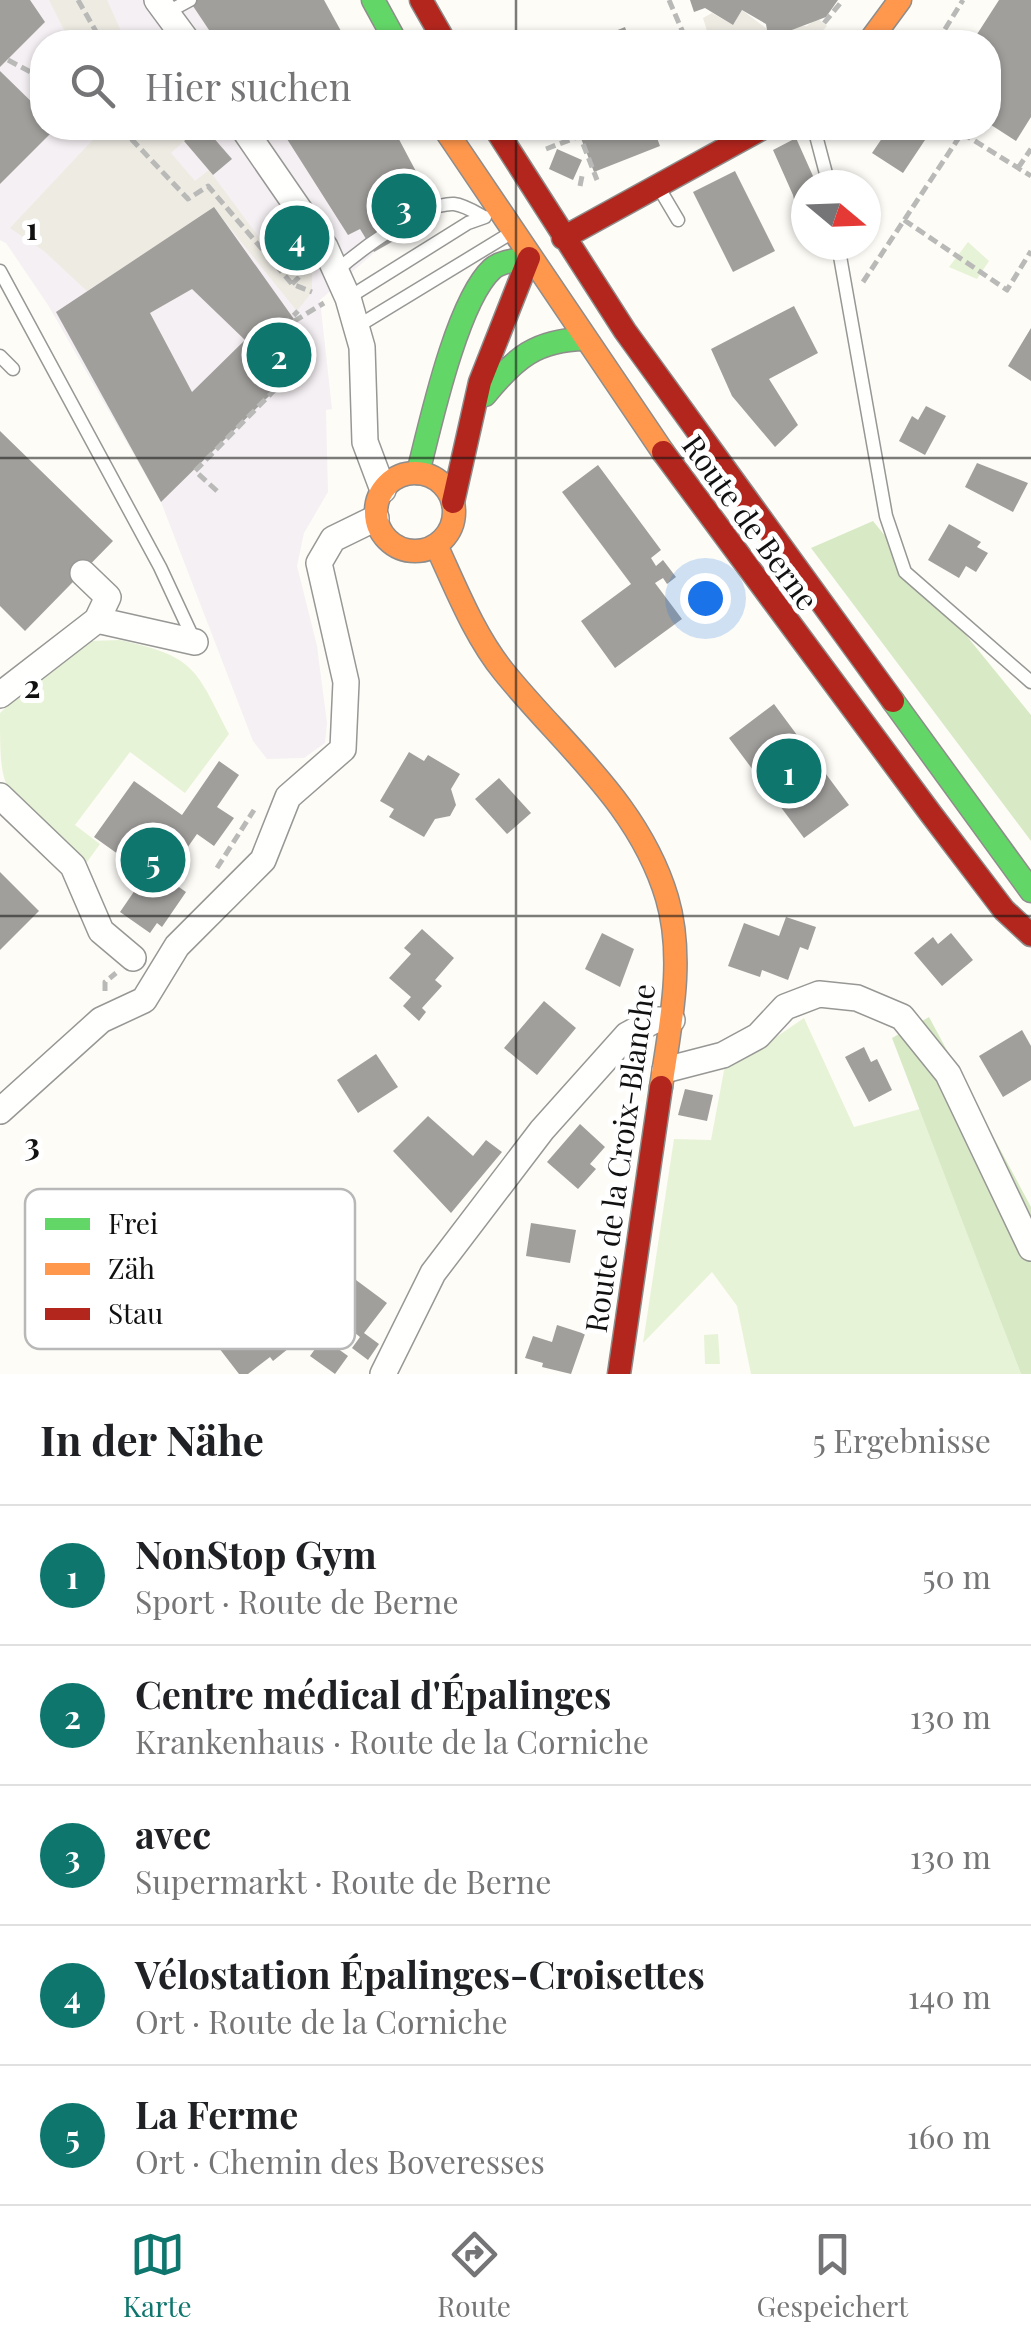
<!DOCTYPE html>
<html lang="de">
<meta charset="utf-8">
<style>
:root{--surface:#fff;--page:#f2f2f2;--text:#202124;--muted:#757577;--line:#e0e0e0;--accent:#0f766e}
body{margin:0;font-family:"Playfair Display",serif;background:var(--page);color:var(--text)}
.compass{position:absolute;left:791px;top:170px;width:90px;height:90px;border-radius:50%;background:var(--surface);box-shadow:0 2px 8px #0004;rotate:109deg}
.you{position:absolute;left:705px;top:598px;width:35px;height:35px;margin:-25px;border:8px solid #fff;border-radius:50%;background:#1a73e8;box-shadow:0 0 0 15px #1a73e833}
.badge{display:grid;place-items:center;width:65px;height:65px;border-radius:50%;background:var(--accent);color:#fff;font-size:32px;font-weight:700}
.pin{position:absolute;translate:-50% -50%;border:5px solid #fff;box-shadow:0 2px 10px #0006}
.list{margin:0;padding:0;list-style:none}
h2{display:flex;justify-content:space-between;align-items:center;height:130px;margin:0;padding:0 40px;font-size:42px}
h2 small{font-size:32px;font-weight:400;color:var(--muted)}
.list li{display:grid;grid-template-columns:65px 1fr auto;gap:30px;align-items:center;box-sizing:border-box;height:140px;padding:0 40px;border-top:2px solid var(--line)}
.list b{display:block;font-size:38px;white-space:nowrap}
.list p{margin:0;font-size:32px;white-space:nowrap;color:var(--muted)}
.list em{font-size:32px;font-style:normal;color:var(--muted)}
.icon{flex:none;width:55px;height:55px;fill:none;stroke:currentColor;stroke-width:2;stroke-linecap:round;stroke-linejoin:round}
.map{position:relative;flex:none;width:1031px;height:1374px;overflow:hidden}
.search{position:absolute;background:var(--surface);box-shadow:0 2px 8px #0004;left:30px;right:30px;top:30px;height:110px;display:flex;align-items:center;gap:25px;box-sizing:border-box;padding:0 35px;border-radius:40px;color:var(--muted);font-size:38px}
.sheet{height:830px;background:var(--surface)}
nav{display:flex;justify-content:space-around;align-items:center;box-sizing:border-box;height:140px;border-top:2px solid var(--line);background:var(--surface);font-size:28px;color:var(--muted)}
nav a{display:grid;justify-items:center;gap:5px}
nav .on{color:var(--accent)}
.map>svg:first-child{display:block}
.industrial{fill:#f5f0f3}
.green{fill:#e7f3d7}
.forest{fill:#d8eac5}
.plaza{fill:#edebe2}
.building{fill:#a19f9c;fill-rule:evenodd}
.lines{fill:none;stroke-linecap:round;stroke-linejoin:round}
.lane-casing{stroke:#979795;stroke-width:15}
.street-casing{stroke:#979795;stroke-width:28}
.fast-casing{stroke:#8e8d8b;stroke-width:25}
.slow-casing{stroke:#8e8d8b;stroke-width:25}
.jam-casing{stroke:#8e8d8b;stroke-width:25}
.path{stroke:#b9b9b8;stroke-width:5;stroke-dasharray:10 5;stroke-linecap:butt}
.lane{stroke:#fffffe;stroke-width:12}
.street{stroke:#fffffe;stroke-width:25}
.fast{stroke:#63d668;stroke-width:22}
.slow{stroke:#ff974d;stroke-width:22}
.jam{stroke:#b3261e;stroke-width:22}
.grid{fill:none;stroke:#111;stroke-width:2.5;stroke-opacity:0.55}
.labels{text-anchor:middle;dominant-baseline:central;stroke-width:10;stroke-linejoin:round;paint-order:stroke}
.street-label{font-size:30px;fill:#111;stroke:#fff}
.key{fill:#fff;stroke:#b8b8b8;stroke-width:2.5}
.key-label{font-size:28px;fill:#111}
.grid-label{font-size:32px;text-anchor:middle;font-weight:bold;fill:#111;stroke:#fff;stroke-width:10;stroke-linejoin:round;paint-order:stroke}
</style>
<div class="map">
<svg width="1031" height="1374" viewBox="0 0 1031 1374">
<rect width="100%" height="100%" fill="#fdfcf7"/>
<path class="industrial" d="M0,0H324L347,42H42V128H393L439,215L375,252L320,300L332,409L326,410L328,492L304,533L297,566L317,646L327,723L325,743L304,758L267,759L253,741L161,502L48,305L6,243L0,240Z"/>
<path class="green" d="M968,242L989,261L977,279L949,267Z
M120,640C196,657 195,668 229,734L185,793L130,752L75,825L100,844L87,862C76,857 75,847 66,840C0,797 0,789 0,713L39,676L89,641Z
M804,1018L854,1127L920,1109L1021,1374H751L737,1306L712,1272L643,1343L674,1139L711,1140L726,1060L766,1044Z
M718,1334L720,1364H705L704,1335Z"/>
<path class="forest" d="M873,521L1031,715V841L811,548Z
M929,1017L1031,1207V1374H1021L892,1038Z"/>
<path class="plaza" d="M49,0H107L126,42H70Z
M742,10L776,36L794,26H807L817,18L827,26L812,42H693L708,34L703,18L712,13L733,25Z
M104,128H176L184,141L171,153L195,181L209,170L269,251L305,257L312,274V292L297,311L214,208L87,291L44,251L10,228Z"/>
<path class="building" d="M0,0H30L45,22L0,67Z
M189,0H324L347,42H217Z
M690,0H838L826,17L776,36L767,30L766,24L742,10L733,25L705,8L694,12Z
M999,0H1031V117L1016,141L988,123V42H972Z
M625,27L630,42H588Z
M0,71L42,112V128H56L0,184Z
M199,128H205L232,159L213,175L184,141Z
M280,128H393L439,215L374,252L360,229L348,235Z
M577,128H683L657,138L660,146L594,172Z
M889,128H933L903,173L872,153Z
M796,138L817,185H806L803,241L793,195L773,150Z
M557,149L582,160L573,180L549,169Z
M735,171L775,251L733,272L693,192Z
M214,207L316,350L161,502L56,312ZM192,289L245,340L192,392L150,313Z
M294,226L306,245L300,249L288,231Z
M794,306L818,353L769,379L798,425L775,447L732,396L711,349Z
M1031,328V381L1008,366Z
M926,406L946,416L925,455L899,441L912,416L918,420Z
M0,431L113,541L25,631L0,606Z
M977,463L1028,483L1013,512L965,487Z
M598,465L661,550L651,558L656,566L663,560L676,577L667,584L663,578L655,583L682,619L615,668L581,621L631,584L562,492Z
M949,524L981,542L977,547L988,553L976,572L966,566L959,578L928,560Z
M774,704L849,805L804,838L729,738Z
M409,752L424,761L428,755L460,774L451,789L456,805L450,816L435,819L424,837L389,817L394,809L380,801Z
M219,761L239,775L217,807L234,818L214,846L197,834L166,878L186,892L162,927L157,923L150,933L120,912L146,874L94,837L134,781L182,815Z
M499,778L531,813L507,834L475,799Z
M0,872L39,911L0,950Z
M786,917L816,927L808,950L800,947L788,980L762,970L760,977L728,966L744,923L779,936Z
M422,929L454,958L435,980L442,986L422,1008L426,1012L419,1021L403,1006L411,997L389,978L411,954L404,948Z
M602,933L634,949L620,987L585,969Z
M951,933L973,960L942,986L914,953L933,937L938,944Z
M544,1001L576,1028L537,1075L504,1048Z
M1022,1030L1031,1046V1080L1003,1097L979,1056Z
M864,1047L871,1062L877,1059L892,1090L869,1102L845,1057Z
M376,1054L398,1087L358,1113L337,1080Z
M685,1089L713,1095L707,1121L678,1115Z
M428,1116L473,1156L486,1140L502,1152L451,1213L393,1151Z
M580,1124L605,1147L590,1164L596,1169L578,1189L547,1162Z
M531,1223L576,1230L570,1263L526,1256Z
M356,1280L387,1303L364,1333L379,1344L368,1360L352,1348L360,1337L330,1313Z
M597,1283L607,1286L603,1298L593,1295Z
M275,1309L299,1340L273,1361L270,1357L248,1374H239L212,1339L239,1318L248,1330Z
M557,1325L585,1334L571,1374L542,1367L543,1363L525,1358L533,1336L552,1342Z
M323,1338L348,1356L335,1374L310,1356Z"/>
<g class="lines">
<defs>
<path id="lane" d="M166,13L190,0
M814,128L829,185
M659,188L678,220
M838,245L886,516L905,572L1031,682
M0,271L160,567L194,640
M335,272C359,251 423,202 454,204C464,205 475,212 484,217
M348,298L468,223L485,217
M358,326L506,236
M0,356L13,369"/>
<path id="street" d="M157,0L188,42
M243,128L325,247L348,298L362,347L365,442L383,490
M83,573L108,597L97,620
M0,695L97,620L195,642
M0,796L73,866L101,931L133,958
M665,1070L723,1055L758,1036L785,1007L819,994L857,998L902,1017L948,1074L1031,1248
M0,1111L101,1020L144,1000L177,946L263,860L288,797L343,749L346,682L319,563L333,539L376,518
M383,1374L433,1273L542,1130L627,1035L655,1020H672"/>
<path id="fast" d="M373,0L396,42
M485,395C515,358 536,340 585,339
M418,473C430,425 457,301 492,269C501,261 517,260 529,258
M893,701L1031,891"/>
<path id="slow" d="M869,42L900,0
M444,128L663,452
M376 512a39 39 0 1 1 78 0a39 39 0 1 1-78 0Z
M436,545C456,588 474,635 504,672C564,746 639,804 667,898C685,959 670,1026 661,1087"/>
<path id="jam" d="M421,0L445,42
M495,128L625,331L893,701
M563,238L763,128
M663,452L931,814L1004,910L1031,935
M453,502L480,382L529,258
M619,1374L661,1087"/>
</defs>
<use href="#lane" class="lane-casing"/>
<use href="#street" class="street-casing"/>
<use href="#fast" class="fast-casing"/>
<use href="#slow" class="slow-casing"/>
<use href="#jam" class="jam-casing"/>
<path class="path" d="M78,0L102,42
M669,0L687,42
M824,23L843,0
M819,35L828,42
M937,42L963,0
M8,60L42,78
M121,128L188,199L208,186L292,284L312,292
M962,133L1031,176
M546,149L580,136L597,180
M1018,168L1031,149
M580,186L582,176
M904,220L1007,290L1031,251
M863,282L962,133L955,128
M292,284L309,267
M283,326L298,311
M217,491L195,471L302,362L278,331L324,303
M217,868L254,810
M105,991V982L116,973"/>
<use href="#lane" class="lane"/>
<use href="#street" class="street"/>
<use href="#fast" class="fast"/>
<use href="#slow" class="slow"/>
<use href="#jam" class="jam"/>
</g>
<path class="grid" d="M516,0V42M516,128V1374M0,458H1031M0,916H1031"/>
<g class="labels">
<g class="street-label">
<text transform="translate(751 522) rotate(54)">Route de Berne</text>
<text transform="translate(619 1158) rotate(-82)">Route de la Croix-Blanche</text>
</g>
</g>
<rect x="25" y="1189" width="330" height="160" rx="15" class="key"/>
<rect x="45" y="1218" width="45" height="12" fill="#63d668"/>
<rect x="45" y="1263" width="45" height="12" fill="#ff974d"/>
<rect x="45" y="1308" width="45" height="12" fill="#b3261e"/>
<g class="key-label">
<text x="108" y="1234">Frei</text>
<text x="108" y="1279">Zäh</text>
<text x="108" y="1324">Stau</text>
</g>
<g class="grid-label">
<text x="32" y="240">1</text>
<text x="32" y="698">2</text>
<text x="32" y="1156">3</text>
</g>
</svg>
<svg class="compass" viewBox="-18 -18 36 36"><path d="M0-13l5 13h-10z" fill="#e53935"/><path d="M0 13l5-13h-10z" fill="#757577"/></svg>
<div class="you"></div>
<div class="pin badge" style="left:789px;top:771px">1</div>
<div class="pin badge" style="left:279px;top:355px">2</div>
<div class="pin badge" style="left:404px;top:206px">3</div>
<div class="pin badge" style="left:297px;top:238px">4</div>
<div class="pin badge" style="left:153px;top:860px">5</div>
<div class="search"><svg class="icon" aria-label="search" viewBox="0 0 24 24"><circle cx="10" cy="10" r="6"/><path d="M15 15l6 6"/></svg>Hier suchen</div>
</div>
<section class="sheet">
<h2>In der Nähe<small>5 Ergebnisse</small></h2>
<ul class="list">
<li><span class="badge">1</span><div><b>NonStop Gym</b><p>Sport · Route de Berne</p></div><em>50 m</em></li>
<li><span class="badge">2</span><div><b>Centre médical d'Épalinges</b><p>Krankenhaus · Route de la Corniche</p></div><em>130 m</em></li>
<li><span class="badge">3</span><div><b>avec</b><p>Supermarkt · Route de Berne</p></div><em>130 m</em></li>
<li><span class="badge">4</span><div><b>Vélostation Épalinges-Croisettes</b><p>Ort · Route de la Corniche</p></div><em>140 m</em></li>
<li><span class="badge">5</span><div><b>La Ferme</b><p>Ort · Chemin des Boveresses</p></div><em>160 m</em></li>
</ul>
</section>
<nav>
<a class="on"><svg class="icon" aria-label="map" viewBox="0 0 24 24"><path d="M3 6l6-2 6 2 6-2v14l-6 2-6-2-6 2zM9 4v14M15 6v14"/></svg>Karte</a>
<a><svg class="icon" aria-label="directions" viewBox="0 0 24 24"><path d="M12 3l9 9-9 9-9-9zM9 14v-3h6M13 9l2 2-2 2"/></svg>Route</a>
<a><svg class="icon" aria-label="saved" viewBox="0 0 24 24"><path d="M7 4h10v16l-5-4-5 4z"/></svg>Gespeichert</a>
</nav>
